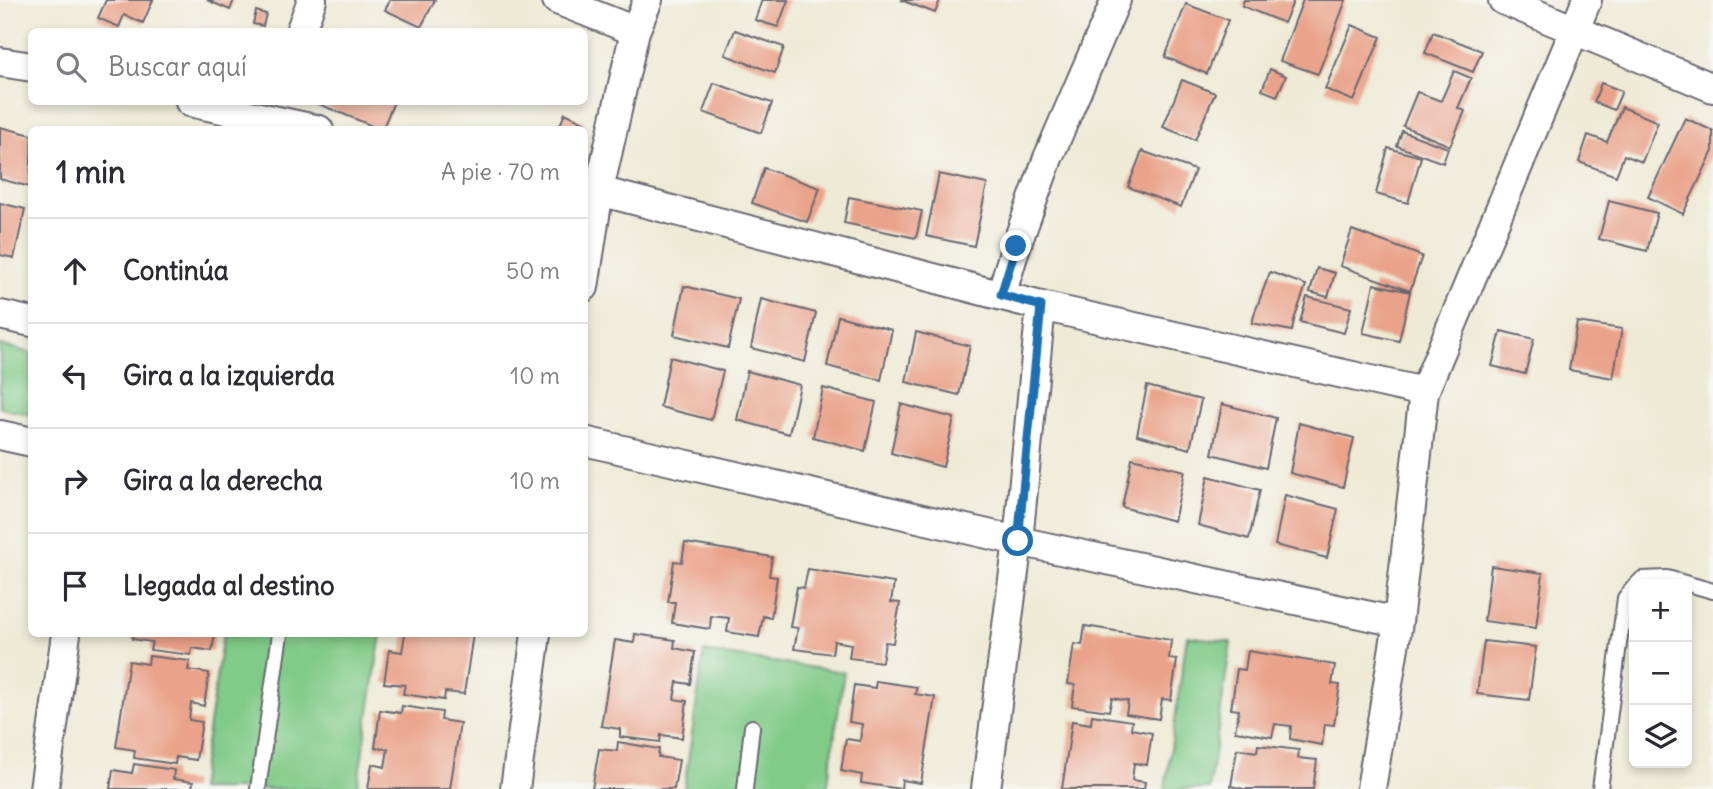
<!DOCTYPE html>
<html lang="es">
<meta charset="utf-8">
<style>
:root{--surface:#fff;--page:#f7f7f7;--text:#2b2b33;--muted:#7c7c81;--line:#e1e1e2}
body{margin:0;font-family:Delius,sans-serif;background:var(--page);color:var(--text)}
.controls{position:absolute;right:21px;bottom:21px;display:grid;overflow:hidden;border-radius:10px;box-shadow:0 4px 10px #0003}
.controls button{width:63px;height:63px;display:grid;place-items:center;padding:0;border:0;border-bottom:2px solid var(--line);background:var(--surface);color:var(--text);font:35px sans-serif}
.stop{position:absolute;width:21px;height:21px;margin:-16px;border:5px solid #1f6fb2;border-radius:50%;background:#fff}
.stop.end{background:#1f6fb2;border-color:#fff;box-shadow:0 2px 7px #0008}
.list{margin:0;padding:0;list-style:none}
h2{display:flex;justify-content:space-between;align-items:center;height:91px;margin:0;padding:0 28px;font-size:30px}
h2 small{font-size:23px;font-weight:400;color:var(--muted)}
.list li{display:grid;grid-template-columns:46px 1fr auto;gap:21px;align-items:center;box-sizing:border-box;height:105px;padding:0 28px;border-top:2px solid var(--line)}
.list b{display:block;font-size:26px;white-space:nowrap}
.list em{font-size:23px;font-style:normal;color:var(--muted)}
.icon{flex:none;width:38px;height:38px;fill:none;stroke:currentColor;stroke-width:2;stroke-linecap:round;stroke-linejoin:round}
.map{position:relative;flex:none;width:1713px;height:789px;overflow:hidden}
.search{position:absolute;background:var(--surface);box-shadow:0 4px 10px #0003;left:28px;top:28px;width:560px;height:77px;display:flex;align-items:center;gap:18px;box-sizing:border-box;padding:0 24px;border-radius:10px;color:var(--muted);font-size:26px}
.panel{position:absolute;background:var(--surface);box-shadow:0 4px 10px #0003;left:28px;top:126px;width:560px;height:511px;border-radius:10px}
.map>svg:first-child{display:block}
.green{fill:#81cb88;stroke:#527662;stroke-width:2}
.building{fill:#eaa38a}
.lines{fill:none;stroke-linecap:round;stroke-linejoin:round}
.service-casing{stroke:#696871;stroke-width:18}
.minor-casing{stroke:#696871;stroke-width:32}
.service{stroke:#fff;stroke-width:14}
.minor{stroke:#fff;stroke-width:28}
.route{stroke:#1f6fb2;stroke-width:9}
</style>
<div class="map">
<svg width="1713" height="789" viewBox="0 0 1713 789">
<rect width="100%" height="100%" fill="#f6f6f2"/>
<filter id="ink" filterUnits="userSpaceOnUse"><feTurbulence type="fractalNoise" baseFrequency=".0143" numOctaves="2"/><feDisplacementMap in="SourceGraphic" scale="14" xChannelSelector="R" yChannelSelector="G"/><feConvolveMatrix kernelMatrix="1 2 1 2 8 2 1 2 1" color-interpolation-filters="sRGB"/></filter>
<filter id="wash" filterUnits="userSpaceOnUse"><feTurbulence type="fractalNoise" baseFrequency=".00686" numOctaves="4" result="noise"/><feDisplacementMap in="SourceGraphic" scale="28" xChannelSelector="R" yChannelSelector="G"/><feGaussianBlur stdDeviation="1.57" result="paint"/><feColorMatrix in="noise" values="0 0 0 0 0 0 0 0 0 0 0 0 0 0 0 0 0 1.4 0 .05"/><feComposite in="paint" operator="in"/></filter>
<g filter="url(#wash)">
<rect width="100%" height="100%" fill="#eeead6"/>
<path class="green" d="M0,345L31,353V415L0,408Z
M223,634H381L357,789H199Z
M1187,636L1231,642L1209,789H1165Z
M704,652L844,672L827,789H684Z"/>
<g id="blocks">
<path class="building" d="M106,0H153L143,23L124,15L119,27L98,18Z
M207,0H234L230,10Z
M390,0H435L421,27L385,10Z
M762,0H788L778,27L755,20Z
M901,0H940L935,13Z
M1244,0H1294L1284,23L1242,6Z
M1303,0H1346L1318,74L1280,61Z
M1186,4L1228,20L1207,74L1165,57Z
M256,11L266,14L263,26L253,24Z
M1352,25L1381,37L1354,101L1325,89Z
M735,30L784,47L775,73L725,55Z
M1433,32L1482,51L1473,72L1425,53Z
M1270,69L1286,76L1277,96L1262,90Z
M1454,71L1471,78L1458,108L1465,111L1450,146L1403,126L1417,92L1441,101Z
M1182,80L1215,93L1195,140L1163,127Z
M714,83L772,103L761,133L703,112Z
M1601,83L1622,91L1614,110L1594,102Z
M314,102H394L382,130Z
M1622,107L1658,122L1642,162L1624,155L1616,176L1579,162L1588,135L1607,142Z
M565,113L584,122L581,130H558Z
M1685,118L1713,131V151L1683,214L1648,197Z
M0,127L32,135L30,187L0,179Z
M1402,131L1448,148L1443,163L1397,146Z
M1388,148L1421,157L1408,203L1376,194Z
M1142,151L1195,170L1181,207L1128,187Z
M764,168L820,188L807,222L752,203Z
M939,174L987,184L974,246L926,236Z
M849,197L922,211L916,238L844,223Z
M1609,201L1657,213L1647,251L1599,239Z
M0,203L25,209L14,258L0,255Z
M1352,230L1422,256L1410,291L1340,266Z
M1317,268L1335,273L1328,297L1310,292Z
M1270,272L1306,285L1294,320L1292,331L1252,323L1255,312Z
M1374,284L1410,292L1399,341L1363,333Z
M684,286L739,299L728,348L674,335Z
M1307,297L1351,308L1344,333L1300,322Z
M761,299L816,313L805,362L751,348Z
M838,316L892,330L881,380L827,366Z
M1577,322L1622,329L1613,378L1569,370Z
M1501,331L1534,339L1525,374L1492,366Z
M916,332L970,346L959,395L906,382Z
M670,357L723,371L711,420L660,407Z
M747,371L800,385L789,434L737,420Z
M1147,386L1201,400L1190,449L1137,435Z
M823,388L876,402L865,451L813,437Z
M901,404L954,418L943,467L891,453Z
M1222,404L1276,418L1266,468L1212,454Z
M1299,423L1354,438L1343,487L1290,473Z
M1132,458L1185,471L1174,521L1122,507Z
M1208,476L1260,490L1249,539L1198,525Z
M1285,495L1338,509L1327,558L1275,545Z
M685,543L772,557L769,576L777,577L771,618L763,616L759,637L727,632L729,618L711,616L710,629L672,623L675,602H668L674,561L682,562Z
M1491,566L1543,573L1536,628L1484,621Z
M808,569L894,583L891,602L900,603L893,643L885,642L882,662L849,658L851,644L834,641L832,654L794,649L798,628L790,627L797,587L804,588Z
M1085,626L1171,640L1169,659L1177,660L1171,700L1162,699L1159,719L1126,714L1128,701L1112,698L1109,711L1072,706L1075,685L1068,684L1074,644L1082,645Z
M133,634H215L212,651L192,648L191,655L150,650L152,642L132,639Z
M405,634H473L464,694L445,692L444,700L403,694L405,685L384,683L389,650L402,652Z
M635,634L675,640L674,648L695,652L690,684L677,682L674,699L687,701L682,738L661,735L660,742L620,737V729L601,726L615,640L634,643Z
M1484,641L1536,647L1529,700L1477,694Z
M1248,651L1335,665L1332,684L1340,685L1334,725L1325,724L1322,745L1290,739L1291,726L1275,724L1272,737L1235,731L1239,710L1231,709L1237,669L1245,670Z
M149,656L190,661L188,670L209,673L204,706L191,703L189,720L202,722L196,760L176,757L175,764L134,758L135,750L116,747L129,661L148,664Z
M876,681L917,687L915,694L935,697L921,783L902,780L901,789L861,783L862,775L841,771L846,739L860,741L862,724L849,722L854,685L875,688Z
M402,706L442,712L441,720L460,723L450,789H368L372,764L385,767L388,749L375,748L380,710L401,713Z
M1092,715L1132,721L1131,729L1152,733L1147,765L1134,763L1132,780L1145,782L1144,789H1062L1072,721L1091,724Z
M618,742L659,749L658,757L679,760L674,789H592L599,749L617,751Z
M1258,745L1299,750L1298,758L1317,760L1313,789H1244L1231,786L1237,749L1257,752Z
M134,764L174,770L173,779L193,782L192,789H110L113,770L132,773Z"/>
</g>
</g>
<g filter="url(#ink)">
<use href="#blocks" fill-opacity="0" stroke="#696871" stroke-width="2"/>
<g class="lines">
<defs>
<path id="service" d="M1637,584L1642,579L1667,578L1713,591
M258,789L280,634
M745,789L752,727
M1600,789L1625,598L1634,587"/>
<path id="minor" d="M557,0L635,31
M1503,0L1713,88
M300,32L312,0
M0,62L32,67
M190,102L319,130
M584,187L1041,306L1424,392
M584,287L599,190L635,31L648,0
M1001,295L1016,246L1048,158L1116,0
M0,315L32,322
M0,435L32,442
M584,441L1018,541L1398,622
M44,789L66,634
M515,789L536,634
M986,789L1018,541L1041,306
M1371,789L1398,622L1424,392L1587,0"/>
</defs>
<use href="#service" class="service-casing"/>
<use href="#minor" class="minor-casing"/>
<use href="#service" class="service"/>
<use href="#minor" class="minor"/>
</g>
</g>
<g class="lines" filter="url(#ink)">
<path class="route" d="M1016,246L1001,295L1041,306L1018,541"/>
</g>
</svg>
<div class="controls">
<button>+</button>
<button>−</button>
<button><svg class="icon" aria-label="layers" viewBox="0 0 24 24"><path d="M12 4l9 5-9 5-9-5zM3 14l9 5 9-5"/></svg></button>
</div>
<div class="stop" style="left:1018px;top:541px"></div>
<div class="stop end" style="left:1016px;top:246px"></div>
<div class="search"><svg class="icon" aria-label="search" viewBox="0 0 24 24"><circle cx="10" cy="10" r="6"/><path d="M15 15l6 6"/></svg>Buscar aquí</div>
<section class="panel">
<h2>1 min<small>A pie · 70 m</small></h2>
<ul class="list">
<li><svg class="icon" aria-label="ahead" viewBox="0 0 24 24"><path d="M12 20V5M6 11l6-6 6 6"/></svg><div><b>Continúa</b></div><em>50 m</em></li>
<li><svg class="icon" aria-label="left" viewBox="0 0 24 24"><path d="M17 20v-9H6M10 6l-5 5 5 5"/></svg><div><b>Gira a la izquierda</b></div><em>10 m</em></li>
<li><svg class="icon" aria-label="right" viewBox="0 0 24 24"><path d="M7 20v-9h11M14 6l5 5-5 5"/></svg><div><b>Gira a la derecha</b></div><em>10 m</em></li>
<li><svg class="icon" aria-label="arrive" viewBox="0 0 24 24"><path d="M6 21V4h12l-3 4 3 4H6"/></svg><div><b>Llegada al destino</b></div></li>
</ul>
</section>
</div>
